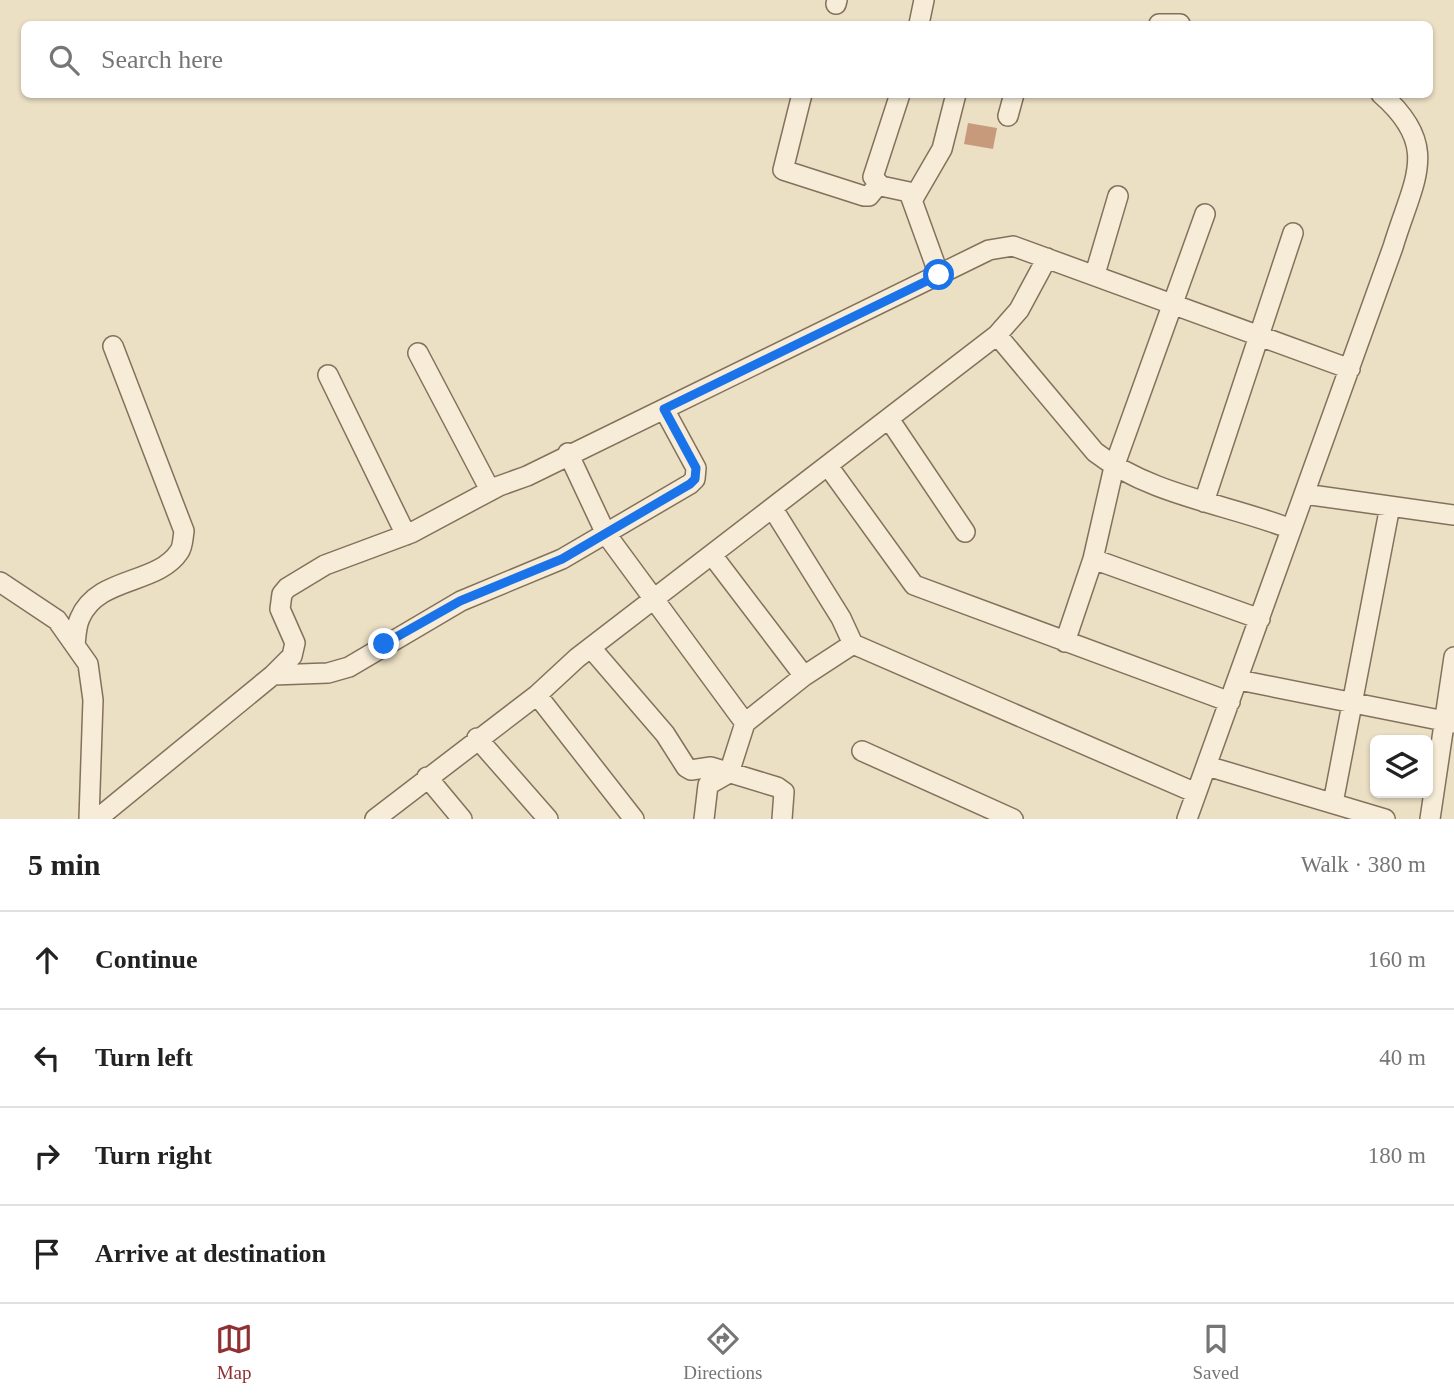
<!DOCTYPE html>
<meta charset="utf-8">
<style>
:root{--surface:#fff;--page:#f2f2f2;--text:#222;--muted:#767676;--line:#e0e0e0;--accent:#8f3032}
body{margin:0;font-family:"Times New Roman",serif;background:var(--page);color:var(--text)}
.controls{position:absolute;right:21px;bottom:21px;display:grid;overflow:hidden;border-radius:10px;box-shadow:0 2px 5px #0004}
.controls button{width:63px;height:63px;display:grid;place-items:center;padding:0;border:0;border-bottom:2px solid var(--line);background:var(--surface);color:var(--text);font:35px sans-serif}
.stop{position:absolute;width:21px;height:21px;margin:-16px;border:5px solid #1a73e8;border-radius:50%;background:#fff}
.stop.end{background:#1a73e8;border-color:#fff;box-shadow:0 2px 7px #0008}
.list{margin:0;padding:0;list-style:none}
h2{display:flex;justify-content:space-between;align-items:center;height:91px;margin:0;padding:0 28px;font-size:30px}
h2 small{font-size:23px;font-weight:400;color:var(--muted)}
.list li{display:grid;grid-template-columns:46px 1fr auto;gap:21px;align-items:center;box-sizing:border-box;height:98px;padding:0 28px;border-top:2px solid var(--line)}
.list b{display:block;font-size:26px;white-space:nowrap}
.list em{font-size:23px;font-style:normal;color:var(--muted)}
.icon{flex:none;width:38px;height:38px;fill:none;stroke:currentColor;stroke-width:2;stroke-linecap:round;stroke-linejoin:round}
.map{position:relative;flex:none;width:1454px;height:819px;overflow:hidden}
.search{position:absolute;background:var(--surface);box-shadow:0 2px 5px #0004;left:21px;right:21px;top:21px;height:77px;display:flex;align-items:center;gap:18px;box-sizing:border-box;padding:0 24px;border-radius:10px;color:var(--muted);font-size:26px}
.sheet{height:483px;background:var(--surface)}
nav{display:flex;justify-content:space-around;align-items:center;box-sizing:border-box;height:98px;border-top:2px solid var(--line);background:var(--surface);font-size:19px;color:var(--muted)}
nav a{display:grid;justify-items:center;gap:4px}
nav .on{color:var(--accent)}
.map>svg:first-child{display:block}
.building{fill:#c79a7c}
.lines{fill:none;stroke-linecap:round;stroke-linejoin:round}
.minor-casing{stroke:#84715c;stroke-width:22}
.minor{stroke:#f6ecd7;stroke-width:19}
.route{stroke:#1a73e8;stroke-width:9}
</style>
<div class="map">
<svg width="1454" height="819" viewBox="0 0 1454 819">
<rect width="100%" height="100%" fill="#ebdfc4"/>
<path class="building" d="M968,123L997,128L993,149L964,144Z"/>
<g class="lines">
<defs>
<path id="minor" d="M836,4L837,0
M919,24L924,0
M1159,24H1180
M802,94L783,170L864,196H869L878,185
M900,94L873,177L881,186L909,192L939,275
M1008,116L1014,94
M913,199L942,149L956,94
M1095,274L1118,196
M997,335L1095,452C1150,495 1227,504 1291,529
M418,353L490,490
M328,375L406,535
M889,419L965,532
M568,453L606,534L745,723L804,676L853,644L1196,793
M828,466L914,585L1230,702
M1304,494L1454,515
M1204,502L1293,233
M773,509L841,618L853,644
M712,555L804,676
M1093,559L1260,619
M0,582L57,620L88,664L93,700L89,819
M1065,642L1093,559L1114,467L1205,214
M75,645C76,637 76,626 80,618C98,576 157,585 179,552C183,547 183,537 184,531L113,346
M591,648L665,734L686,767L691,770L711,767L777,787L784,792L782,819
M273,675L328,673L349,667L461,601L562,559L690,484L695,479L696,468L664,409
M1239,680L1454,723
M537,695L634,819
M477,738L548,819
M862,751L1013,819
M1207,766L1385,819
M427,777L462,819
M1333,803L1390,506
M97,819L273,675L292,656L295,643L280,609L282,594L287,588L325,565L411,533L499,486L527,476L989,250L1013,246L1350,369
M375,819L537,695L577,658L997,335L1019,310L1047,258
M704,819L708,785L729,773L745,723
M1187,819L1393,247C1413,180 1442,147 1381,94
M1430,819L1454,657"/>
</defs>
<use href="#minor" class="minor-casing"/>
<use href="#minor" class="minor"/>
</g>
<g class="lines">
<path class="route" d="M384,644L460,601L562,559L690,484L695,479L696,468L664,409L939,275"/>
</g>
</svg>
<div class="controls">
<button><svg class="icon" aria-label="layers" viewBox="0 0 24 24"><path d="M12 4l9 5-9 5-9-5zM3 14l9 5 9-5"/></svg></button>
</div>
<div class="stop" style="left:939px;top:275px"></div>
<div class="stop end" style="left:384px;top:644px"></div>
<div class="search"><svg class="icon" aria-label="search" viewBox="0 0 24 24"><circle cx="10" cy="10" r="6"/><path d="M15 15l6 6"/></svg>Search here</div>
</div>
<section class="sheet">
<h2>5 min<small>Walk · 380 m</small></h2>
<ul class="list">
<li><svg class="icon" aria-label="ahead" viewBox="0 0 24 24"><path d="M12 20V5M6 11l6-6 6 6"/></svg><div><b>Continue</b></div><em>160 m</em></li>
<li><svg class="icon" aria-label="left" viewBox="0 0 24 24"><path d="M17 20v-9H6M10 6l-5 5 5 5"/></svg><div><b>Turn left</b></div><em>40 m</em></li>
<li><svg class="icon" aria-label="right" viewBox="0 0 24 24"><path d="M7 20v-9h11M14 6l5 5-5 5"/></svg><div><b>Turn right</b></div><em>180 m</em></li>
<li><svg class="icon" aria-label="arrive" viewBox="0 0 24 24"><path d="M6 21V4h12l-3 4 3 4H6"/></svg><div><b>Arrive at destination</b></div></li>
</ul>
</section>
<nav>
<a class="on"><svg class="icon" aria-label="map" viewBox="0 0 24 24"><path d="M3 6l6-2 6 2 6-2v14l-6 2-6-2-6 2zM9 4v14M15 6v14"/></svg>Map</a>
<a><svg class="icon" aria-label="directions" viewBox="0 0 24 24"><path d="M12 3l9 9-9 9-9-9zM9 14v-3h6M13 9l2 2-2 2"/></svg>Directions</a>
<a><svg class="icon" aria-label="saved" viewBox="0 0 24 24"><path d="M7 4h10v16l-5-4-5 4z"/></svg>Saved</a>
</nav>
